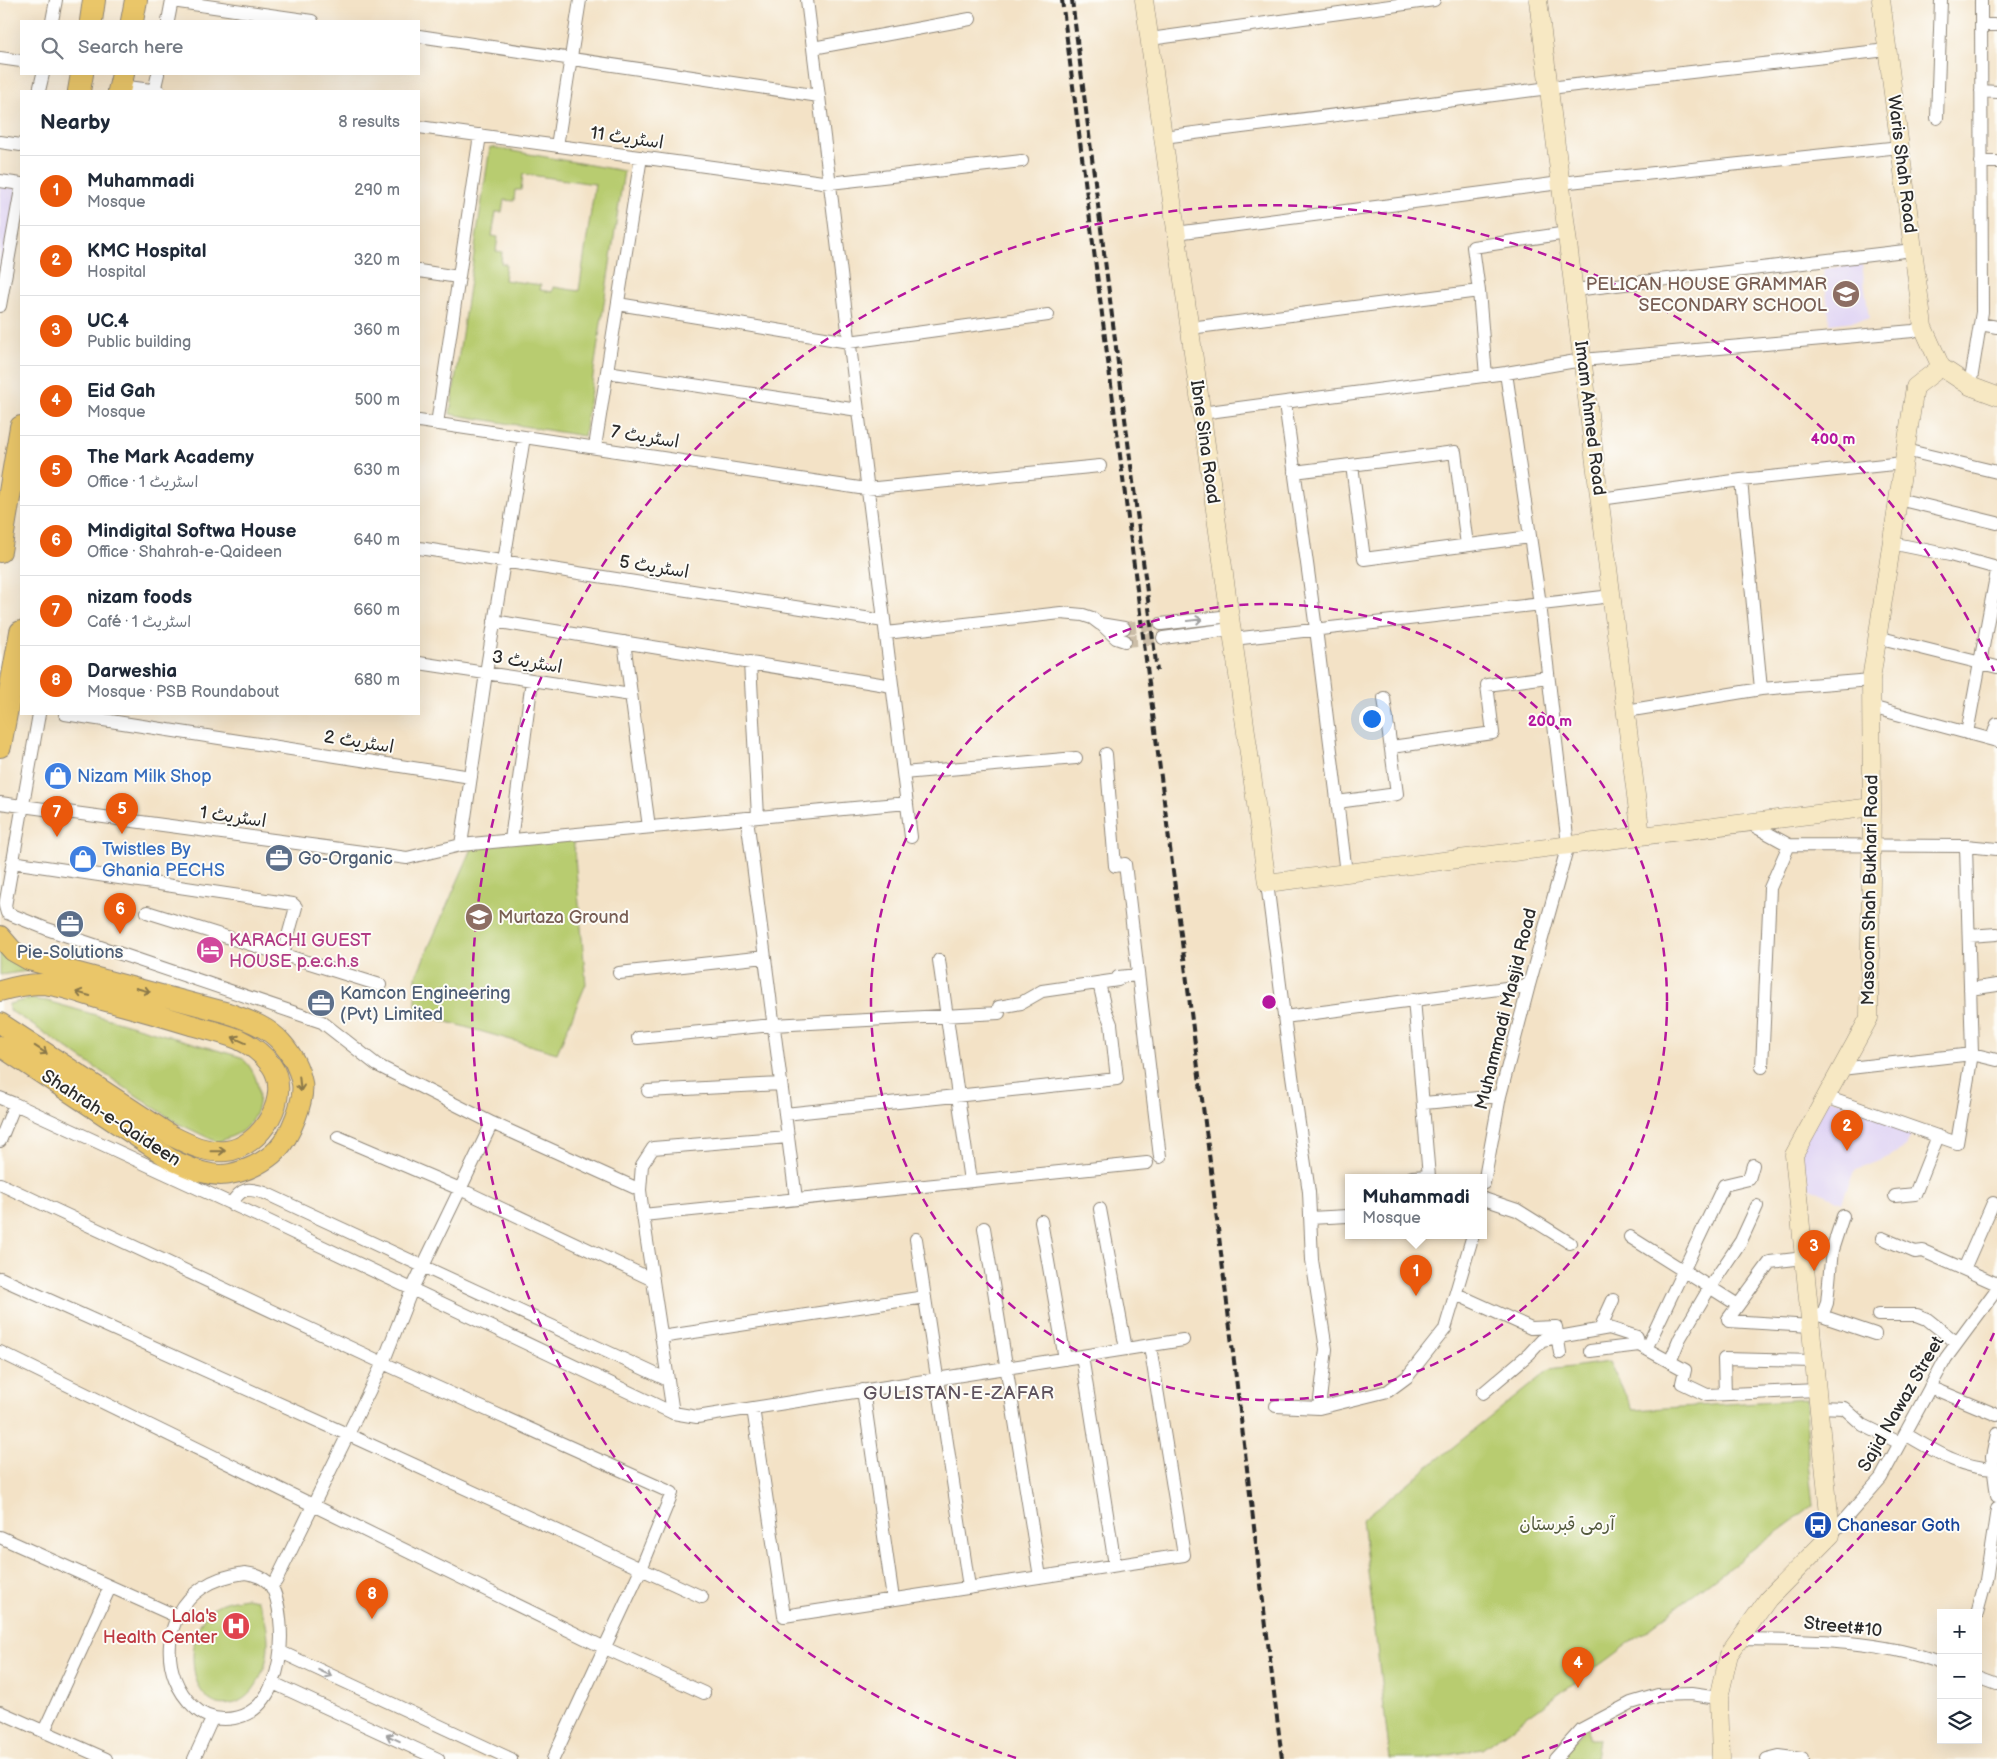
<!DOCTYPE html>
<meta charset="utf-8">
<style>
:root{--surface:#fff;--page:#f2f2f3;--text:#1f2937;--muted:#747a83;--line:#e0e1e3;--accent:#ea580c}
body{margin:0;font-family:"Balsamiq Sans","Playpen Sans Arabic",sans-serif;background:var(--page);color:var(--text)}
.controls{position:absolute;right:15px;bottom:15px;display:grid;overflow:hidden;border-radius:0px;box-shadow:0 5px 20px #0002}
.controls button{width:45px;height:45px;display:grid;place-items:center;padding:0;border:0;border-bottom:1px solid var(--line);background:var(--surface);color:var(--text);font:25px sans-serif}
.you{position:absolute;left:1371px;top:718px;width:18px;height:18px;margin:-12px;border:4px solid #fff;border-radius:50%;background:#1a73e8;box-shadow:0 0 0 8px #1a73e833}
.badge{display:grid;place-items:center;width:32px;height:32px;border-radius:50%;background:var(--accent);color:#fff;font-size:16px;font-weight:700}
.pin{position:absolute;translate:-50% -41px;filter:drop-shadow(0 1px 2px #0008)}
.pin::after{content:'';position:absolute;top:26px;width:18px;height:15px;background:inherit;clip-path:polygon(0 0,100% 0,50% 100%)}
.popup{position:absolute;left:1345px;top:1174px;width:142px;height:65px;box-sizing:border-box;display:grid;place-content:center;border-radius:0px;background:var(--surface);filter:drop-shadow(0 1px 4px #0005);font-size:16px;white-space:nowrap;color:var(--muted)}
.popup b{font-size:19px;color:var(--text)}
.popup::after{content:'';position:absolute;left:50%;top:100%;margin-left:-10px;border:10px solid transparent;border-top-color:var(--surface)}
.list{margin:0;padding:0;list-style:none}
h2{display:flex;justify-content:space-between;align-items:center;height:65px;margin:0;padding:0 20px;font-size:21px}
h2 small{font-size:16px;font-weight:400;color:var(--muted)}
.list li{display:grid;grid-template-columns:32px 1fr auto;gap:15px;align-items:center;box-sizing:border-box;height:70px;padding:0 20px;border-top:1px solid var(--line)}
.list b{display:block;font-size:19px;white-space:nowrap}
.list p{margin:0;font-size:16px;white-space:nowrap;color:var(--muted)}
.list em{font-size:16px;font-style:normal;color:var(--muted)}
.icon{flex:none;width:28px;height:28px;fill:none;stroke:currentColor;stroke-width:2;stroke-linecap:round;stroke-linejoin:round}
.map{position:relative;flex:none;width:1997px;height:1759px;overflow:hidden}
.search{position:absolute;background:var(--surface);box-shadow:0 5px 20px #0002;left:20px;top:20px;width:400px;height:55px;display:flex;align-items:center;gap:12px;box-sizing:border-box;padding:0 18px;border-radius:0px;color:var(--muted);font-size:19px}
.panel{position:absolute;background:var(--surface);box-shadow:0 5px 20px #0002;left:20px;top:90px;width:400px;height:625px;border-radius:0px}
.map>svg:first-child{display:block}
.built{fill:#e0d4f4}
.green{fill:#b8cc6f;stroke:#727c4d;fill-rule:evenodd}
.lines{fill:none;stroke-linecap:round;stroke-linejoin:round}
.street-tunnel{stroke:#cbbda7;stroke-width:12;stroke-dasharray:12 6;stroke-linecap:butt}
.street-casing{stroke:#8f8678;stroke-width:14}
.secondary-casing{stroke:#8f8678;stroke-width:19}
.primary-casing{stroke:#8f8678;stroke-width:22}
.highway-casing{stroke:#8f8678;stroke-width:24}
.street{stroke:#fff;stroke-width:12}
.secondary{stroke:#f7e8c3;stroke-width:18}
.primary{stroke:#eac669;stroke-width:20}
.highway{stroke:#eac669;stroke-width:22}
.rail{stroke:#2b2b2b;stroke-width:4;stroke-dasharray:8 4;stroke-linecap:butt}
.oneway{stroke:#a0a0a0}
.oneway2{stroke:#8a784a}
.ring{fill:none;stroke:#b5179e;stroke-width:2.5;stroke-dasharray:9 6}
.labels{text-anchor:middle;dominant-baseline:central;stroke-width:4;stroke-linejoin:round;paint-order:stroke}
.street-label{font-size:18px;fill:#2b2b2b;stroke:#fdfcf7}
.education-label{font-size:18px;fill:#785e54;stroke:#fdfcf7;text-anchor:end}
.shop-label{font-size:18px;fill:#366cbe;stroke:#fdfcf7;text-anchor:start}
.service-label{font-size:18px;fill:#4e5e75;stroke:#fdfcf7;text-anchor:start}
.hotel-label{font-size:18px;fill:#b23c85;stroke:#fdfcf7;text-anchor:start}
.park-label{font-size:18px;fill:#555b3f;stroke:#fdfcf7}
.transit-label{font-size:18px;fill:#164399;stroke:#fdfcf7;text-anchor:start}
.health-label{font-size:18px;fill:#be3a42;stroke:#fdfcf7;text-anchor:end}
.neighbourhood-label{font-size:19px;letter-spacing:1px;fill:#5f535e;stroke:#fdfcf7}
.centre{fill:#b5179e;stroke:#fdfcf7;stroke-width:2.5}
.ring-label{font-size:15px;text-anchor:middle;font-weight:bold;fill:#b5179e;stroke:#fdfcf7;stroke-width:4;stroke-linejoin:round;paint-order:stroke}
</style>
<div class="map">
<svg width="1997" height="1759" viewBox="0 0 1997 1759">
<rect width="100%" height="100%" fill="#fdfcf7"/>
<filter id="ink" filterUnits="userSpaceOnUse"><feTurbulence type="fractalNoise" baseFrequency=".02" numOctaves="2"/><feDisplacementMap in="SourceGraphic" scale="10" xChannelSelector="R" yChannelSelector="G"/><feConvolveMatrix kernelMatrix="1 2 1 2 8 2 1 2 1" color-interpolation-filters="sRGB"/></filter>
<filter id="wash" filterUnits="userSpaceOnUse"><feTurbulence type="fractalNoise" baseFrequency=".0096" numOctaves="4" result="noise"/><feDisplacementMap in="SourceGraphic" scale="20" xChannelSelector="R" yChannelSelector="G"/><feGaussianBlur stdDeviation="1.12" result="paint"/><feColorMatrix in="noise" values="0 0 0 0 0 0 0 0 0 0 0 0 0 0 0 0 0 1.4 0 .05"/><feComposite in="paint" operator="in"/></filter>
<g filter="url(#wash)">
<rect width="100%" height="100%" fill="#f3e2c6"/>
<path class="built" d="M0,175L21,177V194L0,291Z
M1862,264L1869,319L1830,324L1823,269Z
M1826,1097L1914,1128L1906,1147L1882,1160L1854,1171L1842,1202L1797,1182L1794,1155Z"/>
<path class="green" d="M490,147L624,171L584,436L450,414ZM523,174L595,184L579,291L553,287L552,292L540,290L541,285L504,280L506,264L501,263L502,252L496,251L498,237L492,236L496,212H502L504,200L514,201L515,190H521Z
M573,835L586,984L557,1053L416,1013V976L474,844Z
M0,951L7,958L28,971L0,975Z
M29,999L47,1001L241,1057C263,1076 266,1112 242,1131C235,1136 225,1139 217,1142L177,1123L31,1024L9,1010V1004Z
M1609,1362L1633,1410L1806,1399L1808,1463L1813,1505L1605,1661L1482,1749L1425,1759H1390L1362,1520L1549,1370Z
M246,1598L257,1600C269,1622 272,1650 262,1673C257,1686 249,1698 235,1703C187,1718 181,1631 213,1608C223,1601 234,1600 246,1598Z
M1588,1726L1589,1739H1598L1595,1759H1555Z"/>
</g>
<g filter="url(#ink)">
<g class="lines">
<path class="street-tunnel" d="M1124,628L1161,624
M1125,641L1163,638"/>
<defs>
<path id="street" d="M807,0L911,837
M172,1L312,21
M52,21L56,0
M168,21L172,0
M1981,25H1997
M419,36L819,96
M1150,39L1434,0
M813,48L970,19
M0,58L21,61
M120,86L159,91
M39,91L43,74
M154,91L158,74
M1981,91L1997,92
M1937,118L1941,0
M419,127L830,183L1022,161
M1163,137L1549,88L1887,50
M0,142L21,145
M557,146L580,0
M1981,162H1997
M0,181L21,184
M1176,233L1560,183L1900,147
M419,271L458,277
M1574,290L1913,250
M618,304L849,342L1048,315
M0,306L21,189
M1980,324L1997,327
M1190,328L1479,291
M607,372L858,410
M1486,376L1479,291L1473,247L1567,233
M1970,386L1982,312L1981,0
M1285,403L1316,629L1346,873
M1201,413L1506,373L1582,360L1913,331L1923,327
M419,421L866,489L1100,466
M437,424L480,135
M595,447L641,157
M1905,450L1997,472
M1352,465L1364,559L1530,537
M1294,472L1455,452L1467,545
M1741,480L1761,689
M1600,499L1741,480L1903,463
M1898,499L1997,523
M1891,543L1950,555L1997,568
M419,548L884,621
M494,621L892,686
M1101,624L1116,638L1125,641
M1161,624L1230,616
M886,633L1061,613L1083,615L1092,618L1100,624L1124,628
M1877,637L1997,667
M1163,638L1231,629
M1233,639L1612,596
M624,642L649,827
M750,662L758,817
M419,663L631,695
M1871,707L1997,741
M1626,711L1761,689L1871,680
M39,714L5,906L7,913L47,929L322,1022L377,1065L492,1123L640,1190
M65,714L471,777
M1967,733L1997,571
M1992,739L1997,724
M1391,747L1493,733L1487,685L1548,677
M1106,754L1115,866L1125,864L1160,1157
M903,773L1076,758
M1337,802L1397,794L1384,698
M0,803L407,858L461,845L907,803
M747,818L796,1199
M1749,823L1789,845L1966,846L1997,849
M511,840L532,680
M461,845L486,673L524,437
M12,862L293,904L296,907L283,954
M1267,883L1289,1055L1309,1192L1312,1260L1326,1349L1319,1408
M147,912L380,985
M1969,936L1997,934
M939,960L970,1181
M619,973L765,957
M1970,989L1997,985
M1414,999L1429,1177
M1284,1017L1529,985
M638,1038L773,1025L999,1013V1007L1021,1003L1042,991L1118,980V977L1138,975
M1762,1067L1770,888L1789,845
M1841,1069L1972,1054L1997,1060
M648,1091L781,1084
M1826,1097L1957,1143L1972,1054L1966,846
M0,1098L15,1104L0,1141
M1424,1103L1500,1096
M15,1104L260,1217L673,1413L697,1417L1183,1340
M785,1114L1117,1079L1111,1024L1105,1009L1099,983
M338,1137L460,1189L653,1280
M1412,1177L1429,1176
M1484,1183L1500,1096L1529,985L1568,845L1540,604L1506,373
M0,1184L383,1363L672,1493L641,1569L553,1759
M1895,1196L1915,1194L1938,1136
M1484,1199L1517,1210L1570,1243
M231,1204C242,1187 247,1188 265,1193L668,1380
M1100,1209L1126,1349
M643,1215L1147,1163
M1310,1218L1348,1216
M1041,1221L1065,1359
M984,1228L1040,1577
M1630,1237L1738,1305
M1882,1238L1915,1252L1923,1251L1997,1284
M916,1239L969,1587
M1804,1258L1770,1262L1728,1319L1729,1321L1811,1326
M1964,1269L1993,1203
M0,1278L349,1435L702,1597
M1456,1294L1531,1328L1556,1327L1560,1353
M1816,1314L1875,1334
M1878,1315H1917L1927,1319L1957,1343
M1822,1316L1827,1303L1832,1250L1843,1216
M1609,1328L1602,1324L1613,1300
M661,1337L925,1297
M1646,1349L1724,1185L1749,1179L1753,1165
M1590,1351L1639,1345L1685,1370L1682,1383L1707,1395L1817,1390
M0,1352L605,1648L704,1693
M1082,1356L1115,1565
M1670,1362L1680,1338L1710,1287L1741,1241L1757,1206
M1930,1387L1997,1415
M863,1390L893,1599
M1483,1393L1529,1354L1542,1340L1609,1328L1637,1337L1639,1345
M1725,1394L1724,1359L1814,1361
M1276,1406L1319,1408L1388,1391L1407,1377L1445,1329L1473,1235
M1819,1407L1844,1408L1863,1425L1900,1443
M753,1408L784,1616L1184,1555L1150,1346
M673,1413L643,1215L640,1190L642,1165L653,1148L788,1137
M1905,1434C1935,1451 1958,1467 1994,1469
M1997,1434L1992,1457L1997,1496
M1831,1535L1881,1478L1946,1358L1997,1289
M0,1537L178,1617
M245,1573C254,1574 266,1578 271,1586C277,1595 279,1609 280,1619C284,1658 275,1718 224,1719C212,1719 203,1716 194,1707C159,1675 162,1615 202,1588C215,1579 230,1575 245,1573Z
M271,1585L276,1581L383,1363L412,1289L492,1123
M1977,1613L1986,1580L1997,1509
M1739,1639C1806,1640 1878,1639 1941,1663
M281,1652L511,1759
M1978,1677L1997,1684
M273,1683L438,1759
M0,1712L106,1759
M44,1731L110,1587
M194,1759L212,1719
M1555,1759L1582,1729L1631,1703L1658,1695L1691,1694L1719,1698
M1767,1759L1779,1756L1802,1759"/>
<path id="secondary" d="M1144,0L1267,883L1872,807
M1538,0L1641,836
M1881,0L1923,327L1941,367L1970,386L1997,396
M1721,1759L1719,1698L1729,1654L1768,1599L1831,1535L1794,1155L1869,1018L1872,807L1871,680L1915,387L1941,367"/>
<path id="primary" d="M0,936L13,951L29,960L228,1013C247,1020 267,1026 281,1042C291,1053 299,1068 302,1083C305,1100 290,1137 277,1150C265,1162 247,1171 230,1174C210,1178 190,1168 172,1160L0,1046
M0,991C14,987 26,984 41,984C61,985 84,994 103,1000C133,1008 162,1016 191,1025C206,1029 223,1033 238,1039C251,1045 262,1053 271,1065C293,1095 261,1148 226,1151C206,1153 190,1145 172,1136L0,1023"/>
<path id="highway" d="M91,21L94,0
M132,21L136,0
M79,91L82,74
M119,91L123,74
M0,551L21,427
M0,746L21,632"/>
</defs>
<use href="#street" class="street-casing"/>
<use href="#secondary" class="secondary-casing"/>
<use href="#primary" class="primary-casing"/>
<use href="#highway" class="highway-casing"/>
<use href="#street" class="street"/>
<use href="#secondary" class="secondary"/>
<use href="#primary" class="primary"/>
<use href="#highway" class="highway"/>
<path class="rail" d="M1062,0L1209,1154L1282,1759
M1072,0L1157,671"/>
</g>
<defs><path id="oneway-shaft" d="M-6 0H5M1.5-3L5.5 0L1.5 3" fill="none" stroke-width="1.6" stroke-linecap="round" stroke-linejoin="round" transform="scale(1.25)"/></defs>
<g class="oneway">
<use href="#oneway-shaft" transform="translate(1195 620) rotate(-7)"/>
<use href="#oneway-shaft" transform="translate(325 1673) rotate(25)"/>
<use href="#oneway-shaft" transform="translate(393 1738) rotate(-155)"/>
</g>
<g class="oneway2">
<use href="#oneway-shaft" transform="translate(143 990) rotate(15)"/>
<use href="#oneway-shaft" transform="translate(83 994) rotate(-165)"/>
<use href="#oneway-shaft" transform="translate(239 1040) rotate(-156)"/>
<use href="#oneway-shaft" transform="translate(41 1050) rotate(33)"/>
<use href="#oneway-shaft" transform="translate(300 1084) rotate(84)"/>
<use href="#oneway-shaft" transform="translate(218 1151) rotate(-1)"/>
</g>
</g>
<g class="ring">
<circle cx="1269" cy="1002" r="398"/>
<path d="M1994 1333A797 797 0 0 1 1522 1758M1016 1758A797 797 0 1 1 1994 671"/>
</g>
<defs>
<symbol id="school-disc" viewBox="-11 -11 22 22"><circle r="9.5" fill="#8d6e63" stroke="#fdfcf7"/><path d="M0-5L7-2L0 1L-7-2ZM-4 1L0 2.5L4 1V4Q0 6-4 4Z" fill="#fff"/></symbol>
<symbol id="shop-disc" viewBox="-11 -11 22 22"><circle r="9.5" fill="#3f7fe0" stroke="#fdfcf7"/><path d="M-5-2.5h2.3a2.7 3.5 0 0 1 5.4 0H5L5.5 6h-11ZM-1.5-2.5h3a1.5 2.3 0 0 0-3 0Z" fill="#fff"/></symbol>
<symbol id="office-disc" viewBox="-11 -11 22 22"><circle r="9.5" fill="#5c6f8a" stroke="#fdfcf7"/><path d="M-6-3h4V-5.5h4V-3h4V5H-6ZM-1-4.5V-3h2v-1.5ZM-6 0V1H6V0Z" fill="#fff"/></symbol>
<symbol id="hotel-disc" viewBox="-11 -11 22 22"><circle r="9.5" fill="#d1479c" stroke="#fdfcf7"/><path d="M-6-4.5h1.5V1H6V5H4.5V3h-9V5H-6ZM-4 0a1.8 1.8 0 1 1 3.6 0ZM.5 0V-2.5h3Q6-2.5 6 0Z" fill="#fff"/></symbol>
<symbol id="bus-disc" viewBox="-11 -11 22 22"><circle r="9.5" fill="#1a4fb4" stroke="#fdfcf7"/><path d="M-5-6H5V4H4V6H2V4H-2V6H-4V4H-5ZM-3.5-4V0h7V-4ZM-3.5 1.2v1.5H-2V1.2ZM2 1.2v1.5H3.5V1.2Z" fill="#fff"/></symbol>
<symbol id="hospital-disc" viewBox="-11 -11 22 22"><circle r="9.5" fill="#e0444e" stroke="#fdfcf7"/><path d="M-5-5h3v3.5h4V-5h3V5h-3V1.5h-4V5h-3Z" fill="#fff"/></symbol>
</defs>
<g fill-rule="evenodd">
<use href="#school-disc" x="1830" y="278" width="32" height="32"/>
<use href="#shop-disc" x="42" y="760" width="32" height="32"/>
<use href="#office-disc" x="263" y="842" width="32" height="32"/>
<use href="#shop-disc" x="67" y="843" width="32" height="32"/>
<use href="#school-disc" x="463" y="901" width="32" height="32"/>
<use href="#office-disc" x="54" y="908" width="32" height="32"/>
<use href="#hotel-disc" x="194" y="934" width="32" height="32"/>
<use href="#office-disc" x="305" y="987" width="32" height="32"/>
<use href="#bus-disc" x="1802" y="1509" width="32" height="32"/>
<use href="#hospital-disc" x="220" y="1610" width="32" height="32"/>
</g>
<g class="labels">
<g class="street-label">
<text transform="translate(627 138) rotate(8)">اسٹریٹ 11</text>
<text transform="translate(1902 164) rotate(83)">Waris Shah Road</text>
<text transform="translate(1590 418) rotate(83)">Imam Ahmed Road</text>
<text transform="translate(645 437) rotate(9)">اسٹریٹ 7</text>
<text transform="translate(1205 442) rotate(82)">Ibne Sina Road</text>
<text transform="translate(654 567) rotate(9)">اسٹریٹ 5</text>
<text transform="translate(527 662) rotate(9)">اسٹریٹ 3</text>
<text transform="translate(359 742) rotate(9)">اسٹریٹ 2</text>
<text transform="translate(233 817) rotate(8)">اسٹریٹ 1</text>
<text transform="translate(1870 890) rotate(-89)">Masoom Shah Bukhari Road</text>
<text transform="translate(1506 1009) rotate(-76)">Muhammadi Masjid Road</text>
<text transform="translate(111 1118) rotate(33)">Shahrah-e-Qaideen</text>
<text transform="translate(1901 1404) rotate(-60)">Sajid Nawaz Street</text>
<text transform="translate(1843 1627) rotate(6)">Street#10</text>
</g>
<g class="education-label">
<text x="1827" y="284">PELICAN HOUSE GRAMMAR<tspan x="1827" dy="21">SECONDARY SCHOOL</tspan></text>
<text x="498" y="917" text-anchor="start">Murtaza Ground</text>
</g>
<g class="shop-label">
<text x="77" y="776">Nizam Milk Shop</text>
<text x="102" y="849">Twistles By<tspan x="102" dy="21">Ghania PECHS</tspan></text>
</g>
<g class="service-label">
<text x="298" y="858">Go-Organic</text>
<text x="70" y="952" text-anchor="middle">Pie-Solutions</text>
<text x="340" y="993">Kamcon Engineering<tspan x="340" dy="21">(Pvt) Limited</tspan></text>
</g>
<g class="hotel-label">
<text x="229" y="940">KARACHI GUEST<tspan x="229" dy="21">HOUSE p.e.c.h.s</tspan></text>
</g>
<g class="park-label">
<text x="1567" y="1524">آرمی قبرستان</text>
</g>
<g class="transit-label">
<text x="1837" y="1525">Chanesar Goth</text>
</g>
<g class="health-label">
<text x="217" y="1616">Lala's<tspan x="217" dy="21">Health Center</tspan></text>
</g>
<g class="neighbourhood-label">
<text x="959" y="1393">GULISTAN-E-ZAFAR</text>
</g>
</g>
<circle cx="1269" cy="1002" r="8" class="centre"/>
<g class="ring-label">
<text x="1833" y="444">400 m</text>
<text x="1550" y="726">200 m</text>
</g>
</svg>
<div class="controls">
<button>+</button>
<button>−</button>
<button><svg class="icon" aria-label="layers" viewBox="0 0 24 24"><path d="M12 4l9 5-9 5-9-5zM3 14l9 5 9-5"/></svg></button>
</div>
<div class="you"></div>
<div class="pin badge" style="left:1416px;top:1296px">1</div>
<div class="popup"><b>Muhammadi</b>Mosque</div>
<div class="pin badge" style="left:1847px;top:1151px">2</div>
<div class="pin badge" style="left:1814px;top:1271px">3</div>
<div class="pin badge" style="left:1578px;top:1688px">4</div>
<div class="pin badge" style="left:122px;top:834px">5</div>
<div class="pin badge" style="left:120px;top:934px">6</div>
<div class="pin badge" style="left:57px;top:837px">7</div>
<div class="pin badge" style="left:372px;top:1619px">8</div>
<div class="search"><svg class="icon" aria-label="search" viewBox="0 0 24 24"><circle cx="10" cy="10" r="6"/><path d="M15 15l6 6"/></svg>Search here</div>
<section class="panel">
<h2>Nearby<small>8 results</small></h2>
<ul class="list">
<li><span class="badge">1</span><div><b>Muhammadi</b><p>Mosque</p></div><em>290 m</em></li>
<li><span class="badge">2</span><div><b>KMC Hospital</b><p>Hospital</p></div><em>320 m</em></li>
<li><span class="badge">3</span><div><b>UC.4</b><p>Public building</p></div><em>360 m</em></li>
<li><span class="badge">4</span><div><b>Eid Gah</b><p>Mosque</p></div><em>500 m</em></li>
<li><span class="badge">5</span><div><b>The Mark Academy</b><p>Office · اسٹریٹ 1</p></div><em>630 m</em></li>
<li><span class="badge">6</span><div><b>Mindigital Softwa House</b><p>Office · Shahrah-e-Qaideen</p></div><em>640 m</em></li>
<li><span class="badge">7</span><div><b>nizam foods</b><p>Café · اسٹریٹ 1</p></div><em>660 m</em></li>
<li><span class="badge">8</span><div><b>Darweshia</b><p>Mosque · PSB Roundabout</p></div><em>680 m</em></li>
</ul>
</section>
</div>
